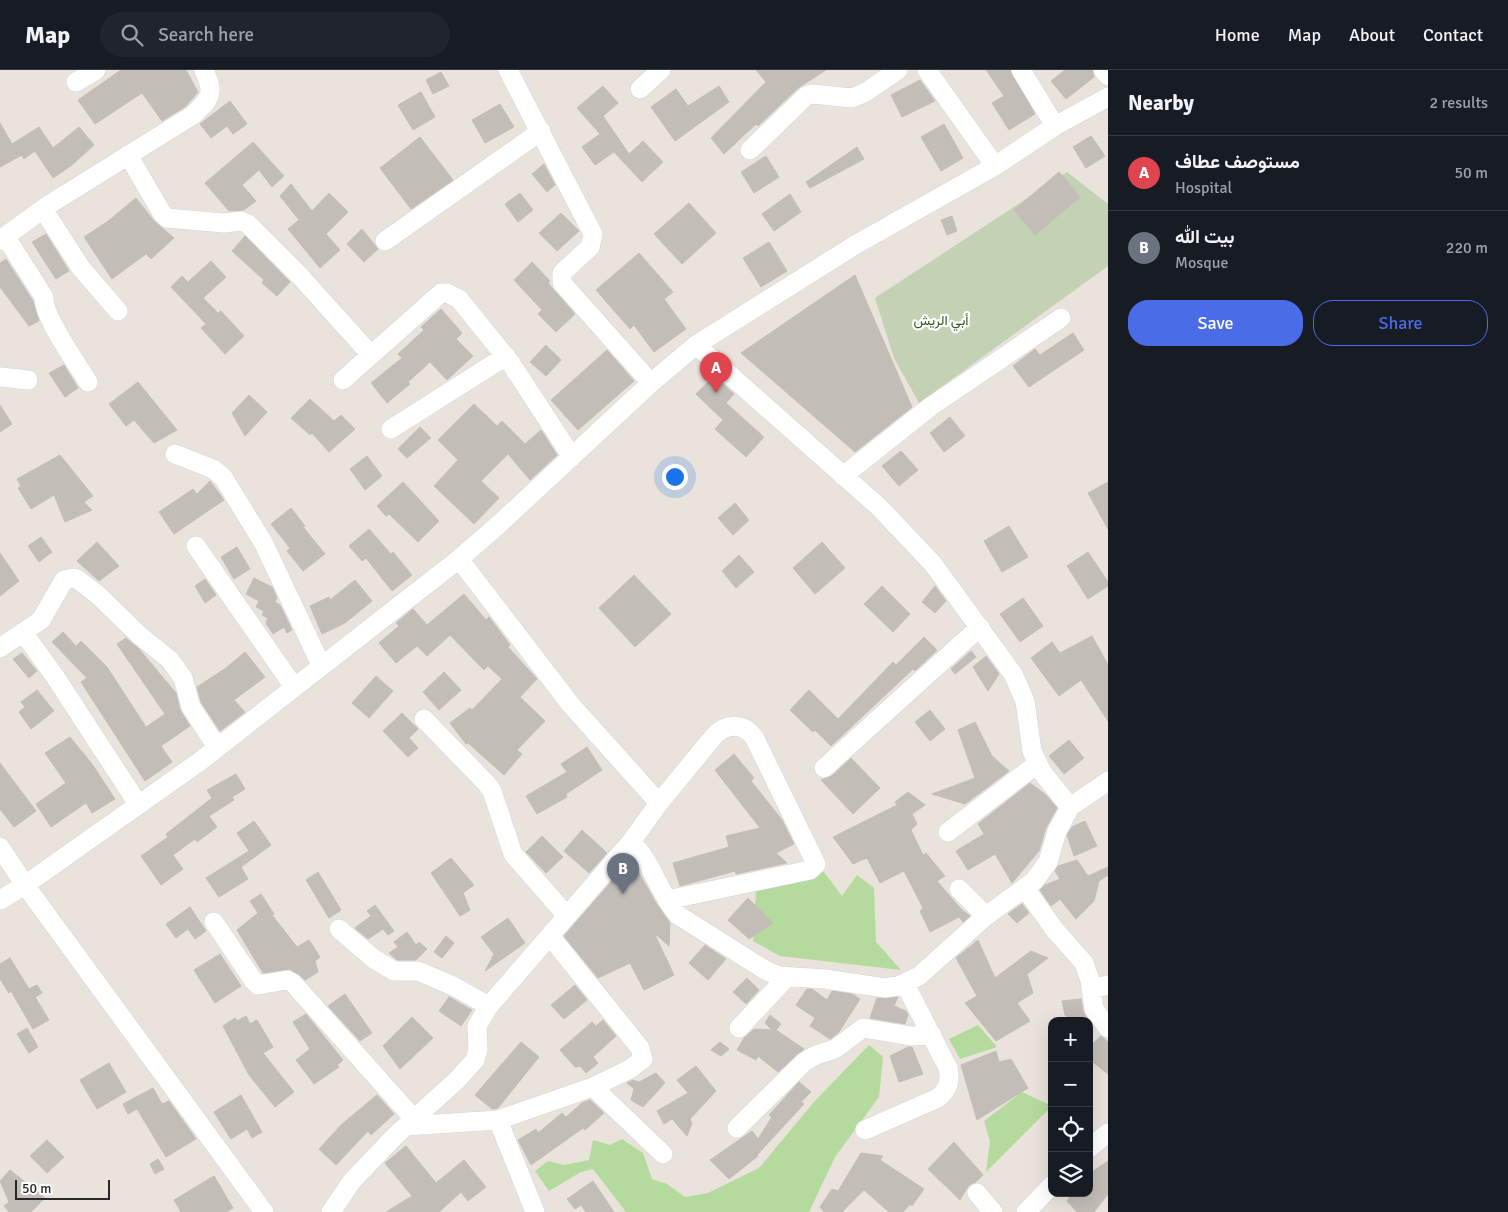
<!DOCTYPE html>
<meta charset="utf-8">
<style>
:root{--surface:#171b24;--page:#20242c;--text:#f1f3f6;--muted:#9ea1a6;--line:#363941;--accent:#4a6ce7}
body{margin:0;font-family:Signika,Vazirmatn,sans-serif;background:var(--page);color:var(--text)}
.controls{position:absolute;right:15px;bottom:15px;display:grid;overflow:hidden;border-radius:10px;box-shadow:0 5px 20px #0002}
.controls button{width:45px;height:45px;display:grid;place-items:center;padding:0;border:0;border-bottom:1px solid var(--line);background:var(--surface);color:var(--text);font:25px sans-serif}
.scale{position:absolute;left:15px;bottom:12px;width:95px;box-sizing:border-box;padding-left:5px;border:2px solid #282828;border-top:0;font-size:14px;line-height:18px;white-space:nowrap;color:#282828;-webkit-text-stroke:4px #fff;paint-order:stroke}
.you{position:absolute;left:674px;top:406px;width:18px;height:18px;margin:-12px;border:4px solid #fff;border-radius:50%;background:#1a73e8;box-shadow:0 0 0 8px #1a73e833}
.badge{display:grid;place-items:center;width:32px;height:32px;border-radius:50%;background:var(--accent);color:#fff;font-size:16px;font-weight:700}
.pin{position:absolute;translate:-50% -41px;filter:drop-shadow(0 1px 2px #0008)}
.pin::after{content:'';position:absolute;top:26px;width:18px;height:15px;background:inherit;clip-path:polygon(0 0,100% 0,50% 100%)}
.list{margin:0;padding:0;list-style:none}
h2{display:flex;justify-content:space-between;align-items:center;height:65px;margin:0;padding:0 20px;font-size:21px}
h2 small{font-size:16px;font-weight:400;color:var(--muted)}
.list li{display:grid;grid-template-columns:32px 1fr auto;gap:15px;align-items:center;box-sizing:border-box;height:75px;padding:0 20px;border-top:1px solid var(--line)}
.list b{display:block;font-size:19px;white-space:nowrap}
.list p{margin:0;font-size:16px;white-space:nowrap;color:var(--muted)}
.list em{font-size:16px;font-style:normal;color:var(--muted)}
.actions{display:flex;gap:10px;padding:15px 20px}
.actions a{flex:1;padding:11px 0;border:1px solid var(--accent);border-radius:20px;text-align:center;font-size:18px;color:var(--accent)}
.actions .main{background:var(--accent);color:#fff}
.icon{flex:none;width:28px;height:28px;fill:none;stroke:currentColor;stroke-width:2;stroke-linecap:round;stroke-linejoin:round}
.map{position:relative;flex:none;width:1108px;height:1142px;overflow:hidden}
header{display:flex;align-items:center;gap:30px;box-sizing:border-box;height:70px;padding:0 25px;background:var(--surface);border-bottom:1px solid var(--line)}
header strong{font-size:24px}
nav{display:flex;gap:28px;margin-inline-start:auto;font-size:18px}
.search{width:350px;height:45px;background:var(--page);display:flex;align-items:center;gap:12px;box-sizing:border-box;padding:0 18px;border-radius:28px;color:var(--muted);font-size:19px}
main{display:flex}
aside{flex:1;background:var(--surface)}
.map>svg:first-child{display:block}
.green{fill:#b4db9d}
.cemetery{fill:#c3d1b4}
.building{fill:#c2bdb7;stroke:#c4beb5}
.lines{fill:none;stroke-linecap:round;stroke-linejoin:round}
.minor-casing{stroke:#d1d4e0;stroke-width:20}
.minor{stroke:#fff;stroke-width:19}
.labels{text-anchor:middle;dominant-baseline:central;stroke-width:4.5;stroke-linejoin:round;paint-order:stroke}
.park-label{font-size:14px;fill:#2f5d20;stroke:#fff}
</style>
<header>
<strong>Map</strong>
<div class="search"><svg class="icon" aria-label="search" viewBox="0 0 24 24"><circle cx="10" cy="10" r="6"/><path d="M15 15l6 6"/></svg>Search here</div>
<nav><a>Home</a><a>Map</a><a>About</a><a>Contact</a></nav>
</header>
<main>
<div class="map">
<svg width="1108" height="1142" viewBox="0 0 1108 1142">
<rect width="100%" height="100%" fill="#e9e3db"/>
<path class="green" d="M824,802L842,826L857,805L874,818L876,872L901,900L780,886L753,871L756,819Z
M978,955L997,977L960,989L949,969Z
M869,975L883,987L879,1027L835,1087L809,1142H626L593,1099L581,1102L549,1121L535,1101L548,1091L564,1095L589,1090L593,1070L610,1075L622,1069L643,1083L652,1109L667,1114L685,1127L708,1123L759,1098L813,1033Z
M1022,1022L1052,1036L986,1102L990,1071L984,1051Z"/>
<path class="cemetery" d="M1067,102L1108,134V196L919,333L894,288L875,228Z"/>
<path class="building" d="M121,0H186L198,22L186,36L162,51L142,23L95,54L78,30Z
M756,0H826L798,18L758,56L756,54L724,84L711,68L766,12Z
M986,0H1010L1035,44L1009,60L992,33L1004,26Z
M1065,0H1092L1094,7L1066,29L1051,11Z
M441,2L449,16L433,24L426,10Z
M920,10L935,31L902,47L891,25Z
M603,16L618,33L603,46L629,84L643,71L663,92L642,112L614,82L595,95L582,77L600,64L577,38Z
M719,16L729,32L675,71L651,37L676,19L688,36Z
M421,22L435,47L413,60L398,35Z
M230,31L247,54L233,64L227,56L211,68L200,54Z
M500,34L514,57L485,73L472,50Z
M0,53L12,74L39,57L53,78L79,57L94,75L72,95L53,108L35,81L24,89L22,85L0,97Z
M944,54L963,88L941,101L921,67Z
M1091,66L1105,86L1086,98L1073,77Z
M420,67L453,110L411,139L380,98Z
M253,72L284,106L272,117L259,100L242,115L256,131L244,140L229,141L205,113Z
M857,77L864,89L810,118L806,112Z
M766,86L779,107L754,123L741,102Z
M544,94L555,115L547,122L532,104Z
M1059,102L1080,127L1035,165L1014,140Z
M291,114L312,141L329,123L348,142L326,164L340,180L320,198L288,159L299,150L280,126Z
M520,123L533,140L518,152L505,134Z
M790,124L801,142L774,161L762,144Z
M136,128L154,151L174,168L151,189L146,184L112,209L84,167L107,152Z
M689,133L716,163L682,194L654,164Z
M561,143L579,161L557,181L539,163Z
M952,146L957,161L947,165L941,150Z
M362,159L378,179L364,192L347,174Z
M46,164L69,201L56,209L32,172Z
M245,166L290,212L277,226L262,213L264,210L232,181Z
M769,172L787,201L761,217L743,188Z
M639,183L673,222L664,229L686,259L654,282L634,255L630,259L596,220Z
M6,189L33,231L39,251L29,256L0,217V193Z
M211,191L226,207L203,228L218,243L221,241L244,266L225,284L201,258L206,254L171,217L182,206L188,212Z
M532,192L550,211L548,213L554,220L575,244L556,262L538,244L542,240L514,210Z
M855,205L912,337L855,382L741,283Z
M441,239L462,263L456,269L473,286L447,310L430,292L408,312L410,314L387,333L371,313L402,288L398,284L424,260L421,257Z
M1073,263L1084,280L1029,317L1013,296L1035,279L1040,285Z
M546,275L561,290L546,306L530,292Z
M607,280L634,311L578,360L551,330Z
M64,295L78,318L65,327L49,303Z
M714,306L734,324L726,333L764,367L746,387L715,359L723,350L696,324Z
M138,312L177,360L154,373L134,350L126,356L109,334Z
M249,325L267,342L245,366L232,343Z
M310,329L334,351L341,345L355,359L329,382L312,363L310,365L291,348Z
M474,334L497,356L502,351L525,374L541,360L557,385L530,410L508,384L481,411L499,428L474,454L434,416L458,390L438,370Z
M0,335L12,354L0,362Z
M950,347L965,366L944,382L930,363Z
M420,357L431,368L407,388L398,379Z
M901,381L918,400L899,416L882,396Z
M60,385L93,426L84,432L92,440L65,452L54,425L31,439L18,418L21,416L17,409Z
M367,386L382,406L365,420L350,399Z
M210,411L224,430L174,464L159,442L193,419L197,424Z
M403,412L439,451L418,472L389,444L386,446L377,436Z
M1108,412V459L1088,423Z
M735,433L749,450L733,465L718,448Z
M291,438L305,456L303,457L325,484L303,501L287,481L290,478L271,454Z
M1009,456L1028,487L1002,502L984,471Z
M369,459L391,484L393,482L412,505L392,521L366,488L362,491L349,476Z
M41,467L52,482L39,492L28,476Z
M97,472L119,496L99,511L77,491Z
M822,472L845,498L815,524L793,498Z
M237,477L250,499L234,509L221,487Z
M1088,482L1108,512V516L1088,529L1067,496Z
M0,483L19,511L0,526Z
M739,485L754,502L736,518L722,501Z
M634,505L671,544L635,577L599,538Z
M254,508L272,517L277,528L275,532L280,535L292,560L287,563L284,557L273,564L266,553L268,548L262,545L264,541L256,537L259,531L246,524Z
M205,509L216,525L205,533L195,516Z
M355,510L372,531L345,553L322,564L310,536L329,527L330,530Z
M882,516L910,544L893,562L864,534Z
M935,516L946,531L935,543L922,532Z
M464,524L486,550L489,547L510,575L508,577L537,609L520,627L545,651L517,680L522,684L504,705L468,673L466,674L450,653L470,638L472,640L502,609L488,596L484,600L450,565L427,586L417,576L396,593L379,573L399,556L396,553L413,539L427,555Z
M1023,528L1043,556L1020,572L1000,544Z
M63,562L76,576L81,571L107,597L146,657L165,644L117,574L126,568L139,579L176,623L180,640L190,656L161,676L172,692L145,711L81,612L87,608L52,572Z
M1092,566L1108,595V651L1081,610L1059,626L1031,588L1052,572L1060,583Z
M924,567L937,580L915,601L913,599L831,676L815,660L813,662L790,640L809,620L838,649L893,592L896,595Z
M971,581L976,587L955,604L951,599Z
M245,582L265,607L234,630L245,642L220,661L201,632L197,617L226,598Z
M22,583L37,601L29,608L13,589Z
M986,586L999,604L988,621L973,597Z
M444,602L461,620L439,640L423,622Z
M376,606L393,621L369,648L352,633Z
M37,620L54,641L31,659L19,642L25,637L21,632Z
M930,640L945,659L930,671L915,652Z
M402,643L418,659L409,668L418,678L408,687L383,661Z
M975,652L992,686L1009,701L965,734L932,724L975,708L958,660Z
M70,667L92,694L115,729L92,743L86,733L51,757L36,734L66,713L45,683Z
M1069,670L1084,688L1064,704L1049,686Z
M587,677L602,700L566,724L567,727L537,744L526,726L567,702L561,694Z
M734,684L754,708L751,711L782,750L794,774L776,783L787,793L736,804L735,801L680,816L673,793L729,777L726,766L760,758L715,700Z
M851,688L880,718L853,744L821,710L832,706Z
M0,693L36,741L14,757L0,739Z
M236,704L245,719L232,727L234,730L209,746L217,757L197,772L195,769L173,785L183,799L161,815L141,786L168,767L166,764L212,728L207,720Z
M1030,713L1046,725L1057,738L1046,758L1039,781L1012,813L995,784L968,800L956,781L984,764L978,754Z
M908,722L925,735L912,744L917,754L911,760L923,785L926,783L945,806L937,811L961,839L970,846L963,852L959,847L930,862L920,841L923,838L904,801L880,813L867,788L853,794L833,767L897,735L895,732Z
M254,751L271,775L241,797L248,809L219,827L206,808L249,781L237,763Z
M1085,751L1097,776L1074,786L1067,765L1072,757Z
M582,760L607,783L589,803L564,781Z
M542,766L563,787L546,803L526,782Z
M451,788L474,815L463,823L470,840L460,846L431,803Z
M631,789L656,833L670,853L669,876L654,863L674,905L644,920L630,893L598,908L564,866Z
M1077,790L1088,806L1108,797V805L1099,811L1094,831L1076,849L1060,829L1051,836L1040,820L1045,815L1060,809L1055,801L1058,796Z
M318,802L341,840L329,848L306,810Z
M261,824L274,844L272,845L297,877L309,870L320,887L315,891L318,902L305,910L290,899L263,903L237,860L258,843L250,831Z
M748,828L773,853L749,869L728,850Z
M1022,834L1029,843L1017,853L1008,844Z
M375,835L394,861L388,865L383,859L368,869L355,858L371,846L367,841Z
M190,837L206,861L195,869L188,859L176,868L166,854Z
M508,848L525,873L485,901L494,884L481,867Z
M407,862L416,875L419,872L427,879L416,890H397L389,883L398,877L394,872Z
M446,866L454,873L442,888L434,882Z
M978,870L995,908L1031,881L1048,888L1027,904L1033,923L1017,933L1030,951L996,971L965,933L977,926L956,888Z
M705,875L726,889L708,910L689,893Z
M220,884L241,916L215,933L194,900Z
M10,888L29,919L37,915L42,923L35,927L49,950L33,959L11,921L9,923L0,909V894Z
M747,908L759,920L746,934L733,922Z
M575,915L587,930L564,949L551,935Z
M807,919H812L827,930L832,921L852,924L860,929L839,962L830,969L810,956L815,948L796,935Z
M345,924L372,963L360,971L328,936Z
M449,927L472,940L461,956L439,941Z
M898,927L894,936L906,941L908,945L905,954L870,948L877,928Z
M1081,929L1083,941L1088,951H1072L1065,945L1062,931Z
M306,944L343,990L337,995L339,997L314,1014L296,990L310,979L293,952Z
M770,945L781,954L776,960L804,979L778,1002L758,986L756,990L737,980L744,968L754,959L772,960L765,953Z
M246,946L250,954L257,950L273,977L263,983L294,1022L275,1037L249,1005L223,956L235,948L237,951Z
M412,947L433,968L400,999L383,976Z
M603,950L616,966L593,987L598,993L586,1003L580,996L575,997L560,980L592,952L596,956Z
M27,958L38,977L29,983L17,964Z
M1101,966L1108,972V1004L1089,989V977Z
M521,972L539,987L498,1038L492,1039L475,1025Z
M720,972L729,979L721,986L711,980Z
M908,977H912L923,1004L899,1012L890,986Z
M996,981L999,992L1011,989L1028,1018L977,1050L961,995Z
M109,993L126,1022L97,1039L80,1010Z
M696,996L716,1021L690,1049L692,1053L687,1066L672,1049L664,1054L657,1041L688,1023L677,1010Z
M656,1003L665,1013L643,1037L631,1030L634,1019L627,1013L633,1010L639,1012Z
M799,1012L811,1022L801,1032L804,1034L757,1085L758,1086L729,1109L710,1090L752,1061L758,1069L772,1047L769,1045Z
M153,1018L162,1034L169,1031L196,1069L166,1087L137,1039L128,1044L123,1034Z
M241,1025L262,1062L252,1068L247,1059L231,1069L214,1042Z
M377,1025L394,1044L371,1065L368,1061L336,1095L319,1079L342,1054Z
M590,1030L604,1043L585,1060L583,1058L531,1095L518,1070L536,1059L538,1063L562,1043L566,1047L582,1033Z
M47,1070L64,1087L47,1103L30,1086Z
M954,1072L983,1105L976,1112L969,1115L960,1130L928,1099Z
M406,1076L436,1113L464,1090L486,1117L468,1131L461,1122L439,1142H386L412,1126L385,1093Z
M861,1083L883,1086L880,1090L924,1119L912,1136L910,1134L903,1142H889L864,1120L842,1142H824L820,1137L832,1119L838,1121Z
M158,1089L164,1099L155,1104L150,1094Z
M1108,1091V1124L1094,1142H1077L1067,1131L1073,1123H1089V1104Z
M10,1100L45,1128L31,1142H9L4,1136L9,1132L0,1111Z
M214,1106L233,1138L226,1142H181L174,1130Z
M593,1111L614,1142H586L581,1135L575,1139L567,1129Z"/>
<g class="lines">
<defs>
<path id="minor" d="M508,0L593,164L590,177L562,203V213L651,313
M927,0L995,96
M1021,0L1055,56
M1103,0L1108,6
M76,12L96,0
M640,19L661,0
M750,80L806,26L812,24L852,28L866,22L898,0
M128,85L162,143L167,148L224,153L241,151L248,154L300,206L371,285
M43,139L81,198L118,241
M5,166L44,227C42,245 77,294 88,312
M0,170L50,134L193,45C211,28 215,24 204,0
M385,171L541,61
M696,275L879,437L933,494L1013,604L1025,631L1032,681L1042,702L1070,737
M0,307L28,310
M343,310L441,223H447L459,229L510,292L572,387
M391,359L506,286
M175,384L213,399L223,407L264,474L321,595
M843,406L930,337L1061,248
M196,476L294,617
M459,489L571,635L659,733
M23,562L56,608L138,734
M0,578L41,550L64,510L73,508L77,509L98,525L138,564L170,590L183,608L191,637L217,677
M424,649L487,714L492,721L513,784L567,846
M824,698L980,557
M948,762L1037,694
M631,772C653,792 658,823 678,845L765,900L779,906L825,909L885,918L898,916L919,906L986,846L1034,811L1048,792L1057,761L1070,737L1108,711
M0,777L25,815L0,830
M1025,818L1054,859L1084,893L1090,910L1094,939L1108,958
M959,819L986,846
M214,852L253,910L258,915L287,910L293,913L414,1049
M339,859L374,889L394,901H418L453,916L489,936
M1091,919L1108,915
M739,958L786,908
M593,1017L663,1084
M498,1050L535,1142
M406,1056L498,1050L593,1017L630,999L643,989L640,978L550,866
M737,1058L804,992L816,985L835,979L863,958L911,966L932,965
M865,1060L938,1028C948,1020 951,1011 948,998L905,914
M1089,1078L1108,1063
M977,1123L993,1142
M264,1142L25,815L199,692L459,489L496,457L651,313L696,275L855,175L995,96L1055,56L1108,27
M331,1142L352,1111L395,1066L457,1010L475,990L478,980L477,956L489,936L631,772L659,733L714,666C727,652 745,653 755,669L816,794L810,800L667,830
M1026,1142L1052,1115"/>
</defs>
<use href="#minor" class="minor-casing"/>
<use href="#minor" class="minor"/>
</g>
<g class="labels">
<g class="park-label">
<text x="941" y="250">أبي الريش</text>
</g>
</g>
</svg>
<div class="controls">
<button>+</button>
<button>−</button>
<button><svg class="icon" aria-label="locate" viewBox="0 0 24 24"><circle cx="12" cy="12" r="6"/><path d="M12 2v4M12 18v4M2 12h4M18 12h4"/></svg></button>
<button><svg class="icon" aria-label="layers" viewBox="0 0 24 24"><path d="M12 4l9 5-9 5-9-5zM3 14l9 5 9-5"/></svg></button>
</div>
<div class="scale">50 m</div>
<div class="you"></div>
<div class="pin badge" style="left:716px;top:323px;background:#e0444e">A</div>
<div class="pin badge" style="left:623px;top:824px;background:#6b7280">B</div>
</div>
<aside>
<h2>Nearby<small>2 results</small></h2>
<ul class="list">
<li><span class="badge" style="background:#e0444e">A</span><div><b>مستوصف عطاف</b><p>Hospital</p></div><em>50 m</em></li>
<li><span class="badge" style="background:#6b7280">B</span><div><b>بيت الله</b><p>Mosque</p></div><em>220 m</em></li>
</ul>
<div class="actions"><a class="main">Save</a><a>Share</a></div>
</aside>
</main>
